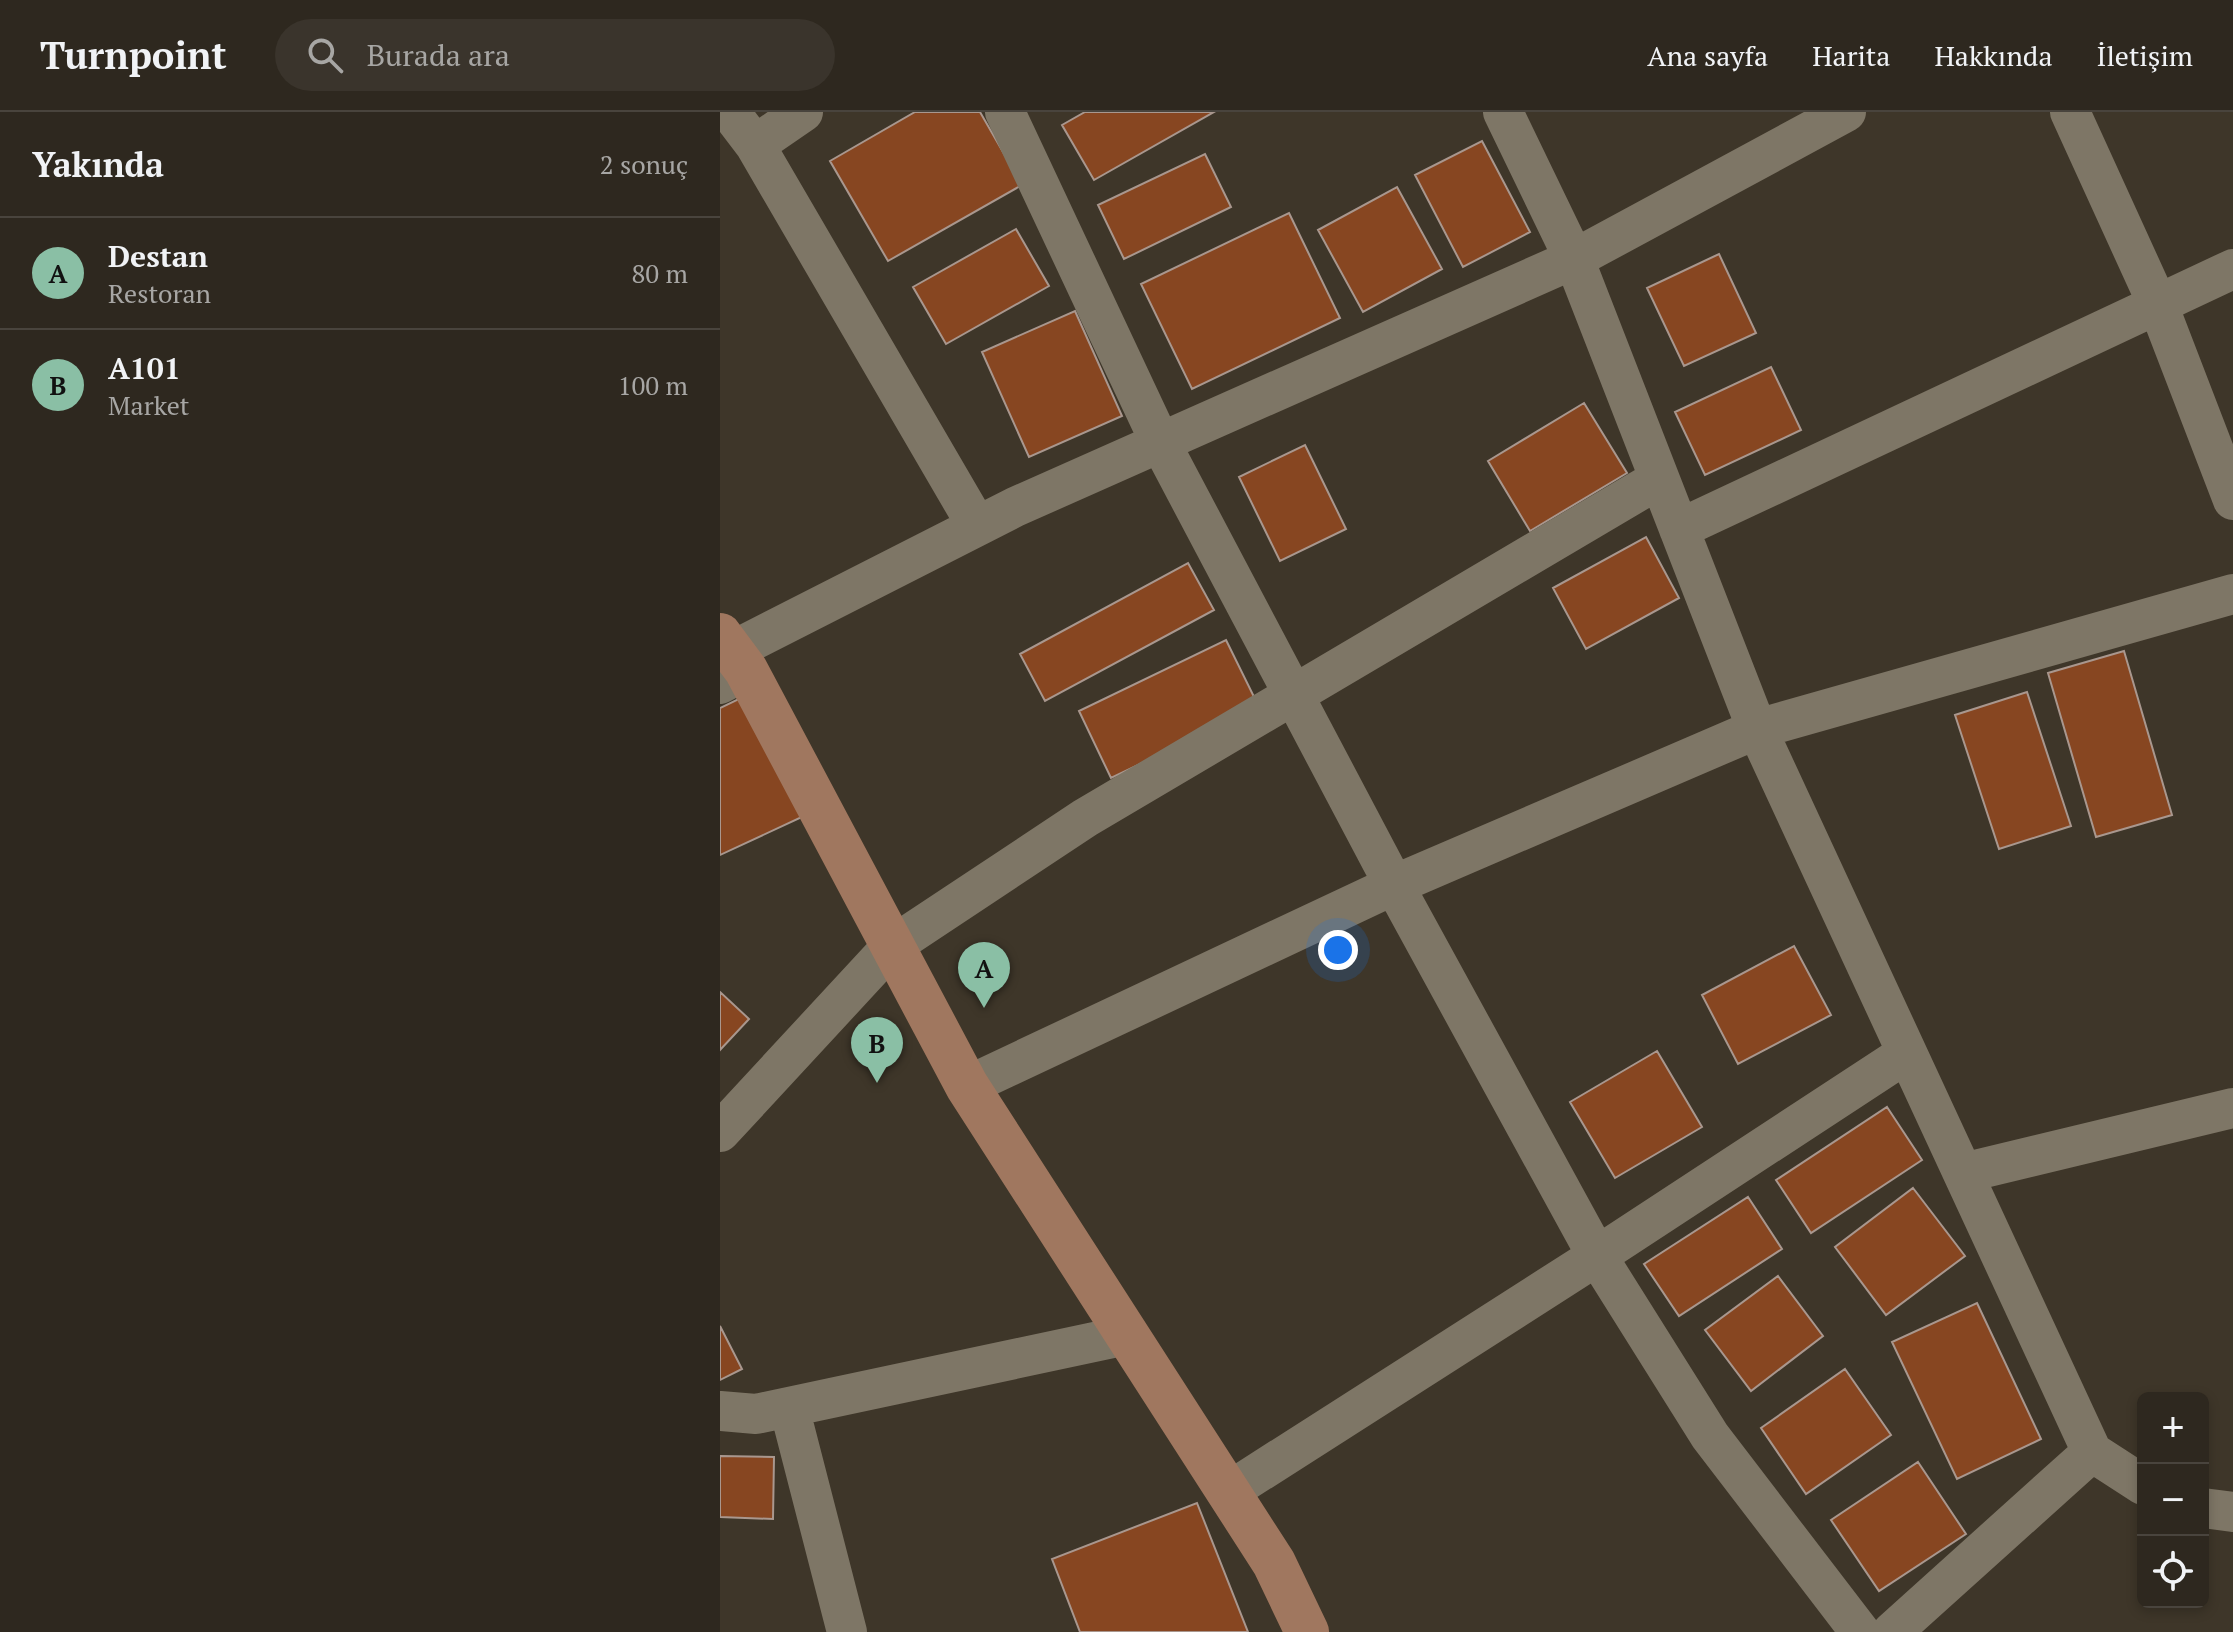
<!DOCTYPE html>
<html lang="tr">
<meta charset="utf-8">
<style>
:root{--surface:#2e281f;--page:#3a342c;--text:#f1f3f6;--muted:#a7a6a4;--line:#49443d;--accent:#8abfa5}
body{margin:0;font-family:"PT Serif",serif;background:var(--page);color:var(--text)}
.controls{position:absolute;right:24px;bottom:24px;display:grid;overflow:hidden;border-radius:12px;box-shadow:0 4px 12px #0003}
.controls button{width:72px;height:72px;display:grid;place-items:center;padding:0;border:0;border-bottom:2px solid var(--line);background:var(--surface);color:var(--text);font:40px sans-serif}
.you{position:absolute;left:618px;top:838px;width:28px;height:28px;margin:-20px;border:6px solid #fff;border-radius:50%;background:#1a73e8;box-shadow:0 0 0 12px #1a73e833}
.badge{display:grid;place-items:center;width:52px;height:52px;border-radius:50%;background:var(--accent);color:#111;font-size:26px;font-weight:700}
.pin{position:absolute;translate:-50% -66px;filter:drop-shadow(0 2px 4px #0008)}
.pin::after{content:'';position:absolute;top:42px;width:28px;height:24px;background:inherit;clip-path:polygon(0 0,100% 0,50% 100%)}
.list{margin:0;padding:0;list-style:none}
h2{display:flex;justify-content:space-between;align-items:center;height:104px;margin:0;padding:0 32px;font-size:34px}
h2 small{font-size:26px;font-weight:400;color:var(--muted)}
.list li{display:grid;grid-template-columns:52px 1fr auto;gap:24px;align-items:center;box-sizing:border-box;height:112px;padding:0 32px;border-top:2px solid var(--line)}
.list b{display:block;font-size:30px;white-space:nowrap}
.list p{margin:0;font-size:26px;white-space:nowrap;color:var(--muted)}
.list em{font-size:26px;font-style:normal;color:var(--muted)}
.icon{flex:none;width:44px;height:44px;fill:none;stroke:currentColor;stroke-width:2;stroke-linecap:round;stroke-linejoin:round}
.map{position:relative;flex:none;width:1513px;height:1520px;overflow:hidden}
header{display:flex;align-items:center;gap:48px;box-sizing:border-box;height:112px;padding:0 40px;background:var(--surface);border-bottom:2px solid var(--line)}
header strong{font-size:38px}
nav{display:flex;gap:44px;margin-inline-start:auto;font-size:28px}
.search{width:560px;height:72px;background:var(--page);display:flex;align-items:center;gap:20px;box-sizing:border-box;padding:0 28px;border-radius:44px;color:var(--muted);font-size:30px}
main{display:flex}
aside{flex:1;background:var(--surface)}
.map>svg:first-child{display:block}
.building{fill:#874621;stroke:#a9978e;stroke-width:2}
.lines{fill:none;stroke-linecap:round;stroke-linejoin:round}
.minor{stroke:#7e7666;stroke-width:40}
.major{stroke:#a0775f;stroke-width:44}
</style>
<header>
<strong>Turnpoint</strong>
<div class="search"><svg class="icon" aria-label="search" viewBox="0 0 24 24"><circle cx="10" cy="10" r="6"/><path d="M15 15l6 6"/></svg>Burada ara</div>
<nav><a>Ana sayfa</a><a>Harita</a><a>Hakkında</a><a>İletişim</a></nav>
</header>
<main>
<aside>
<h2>Yakında<small>2 sonuç</small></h2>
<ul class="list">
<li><span class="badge">A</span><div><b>Destan</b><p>Restoran</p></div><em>80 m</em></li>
<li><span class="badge">B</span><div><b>A101</b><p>Market</p></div><em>100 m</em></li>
</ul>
</aside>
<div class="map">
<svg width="1513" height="1520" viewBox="0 0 1513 1520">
<rect width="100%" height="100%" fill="#3e3629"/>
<path class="building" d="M195,0H260L302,73L168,149L110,49Z
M365,0H494L374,68L342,13Z
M762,29L810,120L743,155L695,63Z
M485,42L511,95L404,147L378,93Z
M677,75L722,157L643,200L598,118Z
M569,101L620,206L472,277L421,172Z
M296,117L329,174L226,232L193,175Z
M999,142L1036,221L964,254L927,176Z
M355,199L402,304L309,345L262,240Z
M1051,255L1081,318L985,363L955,300Z
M864,291L907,361L810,419L768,349Z
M585,333L626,417L560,449L519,365Z
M926,425L959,486L866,537L833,476Z
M468,451L494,498L325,589L300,542Z
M506,528L539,595L391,666L359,599Z
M1404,539L1452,703L1376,725L1328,561Z
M1307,580L1351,714L1279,737L1235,603Z
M27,583L84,704L0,743V596Z
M1074,834L1111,903L1018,952L982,883Z
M0,880L29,907L0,938Z
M937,939L982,1015L895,1066L850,990Z
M1167,995L1202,1048L1091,1121L1056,1068Z
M1193,1076L1245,1144L1166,1203L1115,1135Z
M1028,1085L1062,1137L959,1204L924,1152Z
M1058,1164L1103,1224L1031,1279L985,1218Z
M1257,1191L1321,1327L1237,1367L1172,1230Z
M0,1214L22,1257L0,1268Z
M1125,1257L1171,1323L1086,1382L1041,1316Z
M0,1344L54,1345L53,1407L0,1405Z
M1198,1350L1246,1422L1159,1479L1111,1408Z
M477,1391L528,1520H360L332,1447Z"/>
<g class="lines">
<path class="minor" d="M10,0L35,33L257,414
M285,0L440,330L674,773L877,1144L990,1324L1140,1520
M783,0L854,147L1037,617L1372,1340L1172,1520
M1350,0L1438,193L1513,388
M35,33L83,0
M959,417L1513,157
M12,539L295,395L854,147L1126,0
M0,572L26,558
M247,974L674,773L1037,617L1513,482
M0,1020L172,834L365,706L939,367
M1243,1061L1513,996
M69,1295L127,1520
M0,1299L36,1302L407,1223
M1372,1340L1423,1373
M508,1380L877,1144L1187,941
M1483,1396L1513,1400"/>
<path class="major" d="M0,523L26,558L247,974L554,1451L587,1520"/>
</g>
</svg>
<div class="controls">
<button>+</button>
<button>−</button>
<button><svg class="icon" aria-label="locate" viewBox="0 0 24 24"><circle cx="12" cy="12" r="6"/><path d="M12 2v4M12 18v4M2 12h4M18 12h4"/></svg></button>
</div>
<div class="you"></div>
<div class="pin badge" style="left:264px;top:896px">A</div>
<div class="pin badge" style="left:157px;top:971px">B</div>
</div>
</main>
